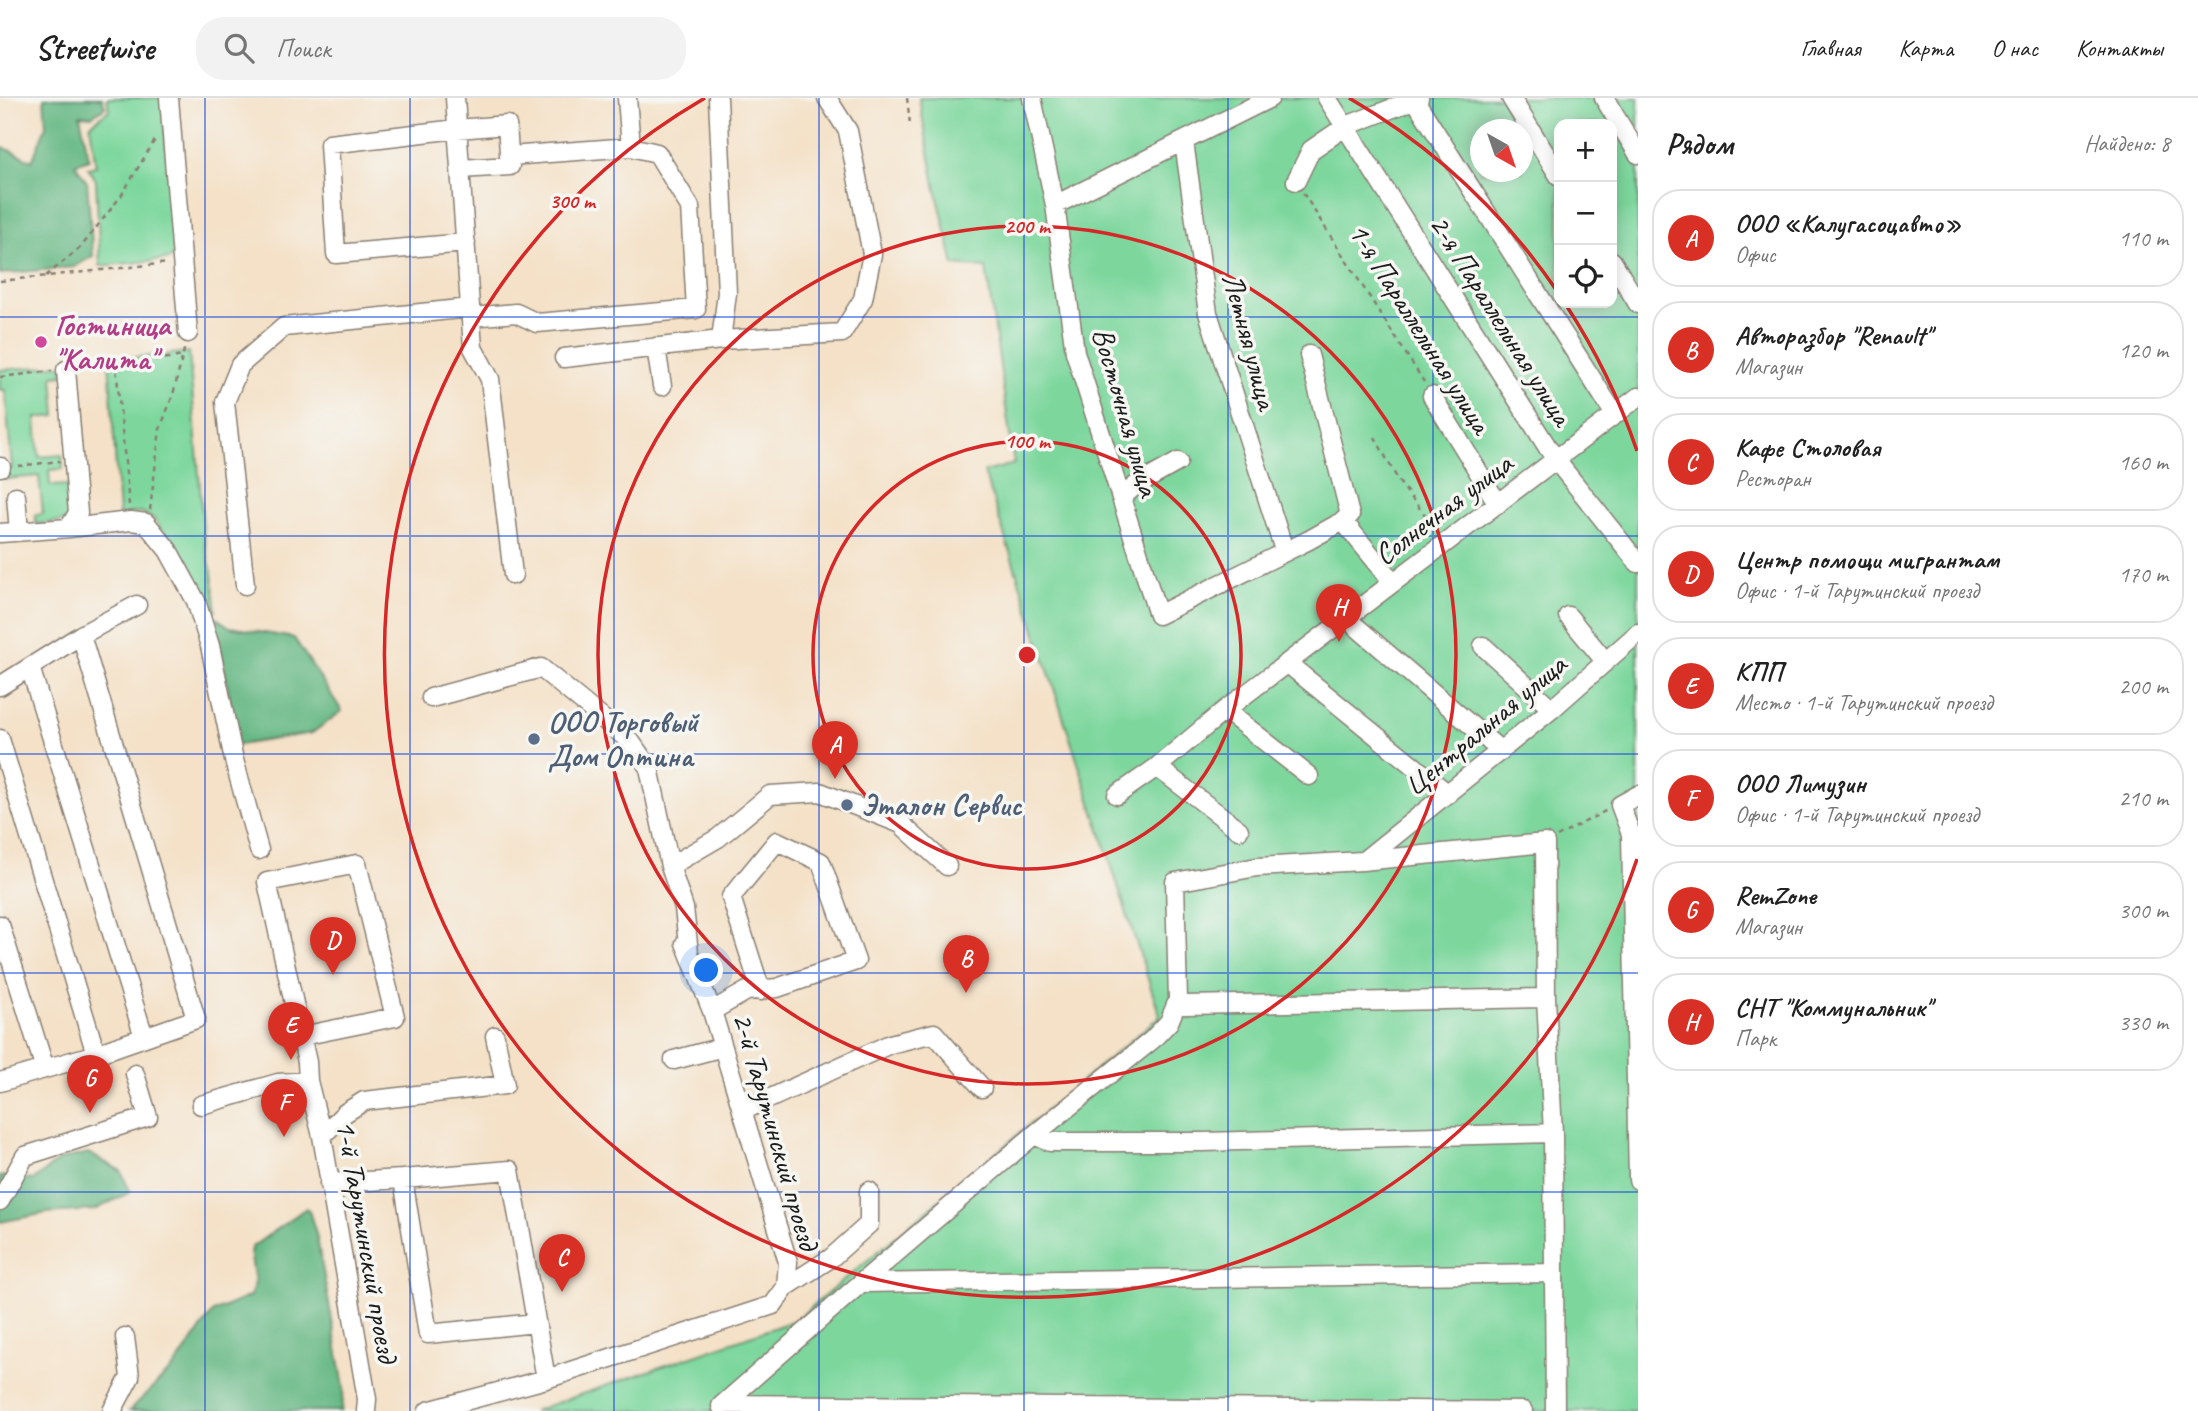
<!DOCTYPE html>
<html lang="ru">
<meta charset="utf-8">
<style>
:root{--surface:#fff;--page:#f2f2f2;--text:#222;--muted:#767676;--line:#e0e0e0;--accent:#d93025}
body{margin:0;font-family:Caveat,sans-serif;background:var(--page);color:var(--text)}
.controls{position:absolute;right:21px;top:21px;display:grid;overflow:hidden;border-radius:14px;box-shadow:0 4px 18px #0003}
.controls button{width:63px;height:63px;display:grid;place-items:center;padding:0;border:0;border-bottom:2px solid var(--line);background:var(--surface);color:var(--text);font:35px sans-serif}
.compass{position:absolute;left:1470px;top:21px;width:63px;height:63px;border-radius:50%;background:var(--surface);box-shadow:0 4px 18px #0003;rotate:140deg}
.you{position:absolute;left:707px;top:873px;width:24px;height:24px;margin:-18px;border:5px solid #fff;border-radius:50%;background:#1a73e8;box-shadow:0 0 0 10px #1a73e833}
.badge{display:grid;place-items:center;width:46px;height:46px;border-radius:50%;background:var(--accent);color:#fff;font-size:23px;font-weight:700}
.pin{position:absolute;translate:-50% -58px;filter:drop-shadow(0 2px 4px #0008)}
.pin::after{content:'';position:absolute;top:37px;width:24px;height:21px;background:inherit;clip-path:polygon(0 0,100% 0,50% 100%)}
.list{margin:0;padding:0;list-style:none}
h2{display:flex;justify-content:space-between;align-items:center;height:91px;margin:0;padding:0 28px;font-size:30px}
h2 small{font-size:23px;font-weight:400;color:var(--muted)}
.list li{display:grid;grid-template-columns:46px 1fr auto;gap:21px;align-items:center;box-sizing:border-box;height:98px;margin:0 14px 14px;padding:0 14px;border:2px solid var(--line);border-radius:28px}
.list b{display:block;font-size:26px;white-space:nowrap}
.list p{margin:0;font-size:23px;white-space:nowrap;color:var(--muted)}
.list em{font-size:23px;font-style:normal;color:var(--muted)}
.icon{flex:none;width:38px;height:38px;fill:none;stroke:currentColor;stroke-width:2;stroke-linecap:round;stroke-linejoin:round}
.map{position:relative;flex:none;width:1638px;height:1313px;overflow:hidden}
header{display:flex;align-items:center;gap:42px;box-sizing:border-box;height:98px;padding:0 35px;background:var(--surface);border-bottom:2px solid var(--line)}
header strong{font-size:33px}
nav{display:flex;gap:38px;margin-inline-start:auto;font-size:24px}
.search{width:490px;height:63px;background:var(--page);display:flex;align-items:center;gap:18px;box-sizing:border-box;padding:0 24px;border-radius:28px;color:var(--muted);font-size:26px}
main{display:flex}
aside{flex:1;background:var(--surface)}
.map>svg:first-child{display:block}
.green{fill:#7dd79d;stroke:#4c7a5c;stroke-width:2;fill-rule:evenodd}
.forest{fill:#66b884;stroke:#416a50;stroke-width:2}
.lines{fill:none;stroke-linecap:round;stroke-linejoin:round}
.minor-casing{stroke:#887e72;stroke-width:21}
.path{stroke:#887e72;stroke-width:2.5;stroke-dasharray:5 5;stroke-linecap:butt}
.minor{stroke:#fff;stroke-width:18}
.grid{fill:none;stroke:#1d4ed8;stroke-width:2;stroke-opacity:0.55}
.ring{fill:none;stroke:#d62828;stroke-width:3.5}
.hotel-dot{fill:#d1479c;stroke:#f6f6f2;stroke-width:2.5}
.service-dot{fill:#5c6f8a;stroke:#f6f6f2;stroke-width:2.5}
.labels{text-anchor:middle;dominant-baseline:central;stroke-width:7;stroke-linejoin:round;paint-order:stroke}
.street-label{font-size:30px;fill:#1c1c1c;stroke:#f6f6f2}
.hotel-label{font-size:30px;font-weight:bold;fill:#b23c85;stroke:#f6f6f2;text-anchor:start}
.service-label{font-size:30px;font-weight:bold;fill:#4e5e75;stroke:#f6f6f2;text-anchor:start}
.centre{fill:#d62828;stroke:#f6f6f2;stroke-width:3.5}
.ring-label{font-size:21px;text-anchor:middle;font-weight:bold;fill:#d62828;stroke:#f6f6f2;stroke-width:7;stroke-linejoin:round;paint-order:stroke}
</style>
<header>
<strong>Streetwise</strong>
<div class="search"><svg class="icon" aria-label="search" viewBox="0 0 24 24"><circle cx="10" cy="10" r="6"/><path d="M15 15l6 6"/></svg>Поиск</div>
<nav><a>Главная</a><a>Карта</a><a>О нас</a><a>Контакты</a></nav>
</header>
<main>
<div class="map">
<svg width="1638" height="1313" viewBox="0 0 1638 1313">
<rect width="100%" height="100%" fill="#f6f6f2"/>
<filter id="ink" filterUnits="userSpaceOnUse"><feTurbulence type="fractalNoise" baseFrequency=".0143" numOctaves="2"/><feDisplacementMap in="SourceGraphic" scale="14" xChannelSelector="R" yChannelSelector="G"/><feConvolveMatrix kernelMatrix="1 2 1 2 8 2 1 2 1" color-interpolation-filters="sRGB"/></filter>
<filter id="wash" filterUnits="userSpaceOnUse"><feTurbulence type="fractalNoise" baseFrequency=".00686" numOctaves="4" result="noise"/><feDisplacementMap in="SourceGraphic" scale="28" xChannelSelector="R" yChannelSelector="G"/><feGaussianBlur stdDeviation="1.57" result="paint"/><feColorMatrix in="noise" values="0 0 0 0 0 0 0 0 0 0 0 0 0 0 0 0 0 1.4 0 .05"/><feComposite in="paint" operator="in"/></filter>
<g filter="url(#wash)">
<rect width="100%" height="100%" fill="#f4e1c7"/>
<path class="green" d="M107,0H162L175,155L170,161L100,168L96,82L88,70L96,68L90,27L109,12Z
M919,0H1638V1313H533L796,1222L1160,918L984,374L1014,366L986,170L954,167L935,87ZM1559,26H1612V205H1559ZM1480,32H1522V74H1480Z
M189,254L204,439L212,475L216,514L154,421L141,414L119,417L109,262Z
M63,267V277L53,278L56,318L36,320L39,359L62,357L63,371L49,372L50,388L71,387L73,413L66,423L36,426L35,417L43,416L39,378L7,381L6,371L12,370L5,292H0V272Z"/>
<path class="forest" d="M44,0H102L105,9L92,18L80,17L89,61L75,66L87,84L93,158L74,169L0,176V63L3,49L32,63L46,28Z
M215,519L230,529L294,540L342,613L312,635L238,647Z
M88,1055L121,1073L130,1094L95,1112L47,1115L0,1124V1078L34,1082L59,1062Z
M306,1110L309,1113L316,1135L344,1288L342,1313H129L174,1269L213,1214L250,1198L255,1185L250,1153L252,1149Z"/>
</g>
<g filter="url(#ink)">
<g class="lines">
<defs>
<path id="minor" d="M169,0L188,235
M455,0L473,250L490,281L513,477
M1032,0L1055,107L1075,254L1158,517L1309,442L1343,423L1350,417L1309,257
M1327,0L1555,361L1638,465
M1511,0L1559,78
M1604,0L1638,56
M1415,2L1615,317
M1184,44L1208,215L1284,452
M509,58L631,49L627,0
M460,71L510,68L507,27L457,31L329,46L336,156L466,145
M1296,83L1311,52L1346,28L1419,0
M1055,107L1270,0
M1612,163L1638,206
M471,219L516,215L537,225L696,211L690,109L657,55L631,49
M721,242L842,235L863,201L872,156L848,33L827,0
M656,249L662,288
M564,260L721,242L727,195L718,0
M1432,298L1498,406
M0,369H1
M16,398L19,434
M1121,400L1135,388L1178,364
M1343,423L1393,484
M69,430L131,423L146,425L168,452L196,503L210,548L234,662L259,752
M0,435L69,430L78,415L66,272
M245,487L225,304L240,267L284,229L470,210
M1568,518L1605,563
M1346,520L1501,653
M81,537L137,507
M1483,548L1552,611
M1287,565L1448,696
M30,569L144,939
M0,588L81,537L196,921L96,956L0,984
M431,600L541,570L631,644L649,670L670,768L684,810L689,855
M1225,612L1309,678
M0,641L96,956
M1157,669L1239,732
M1117,697L1157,669L1225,612L1638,299
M1638,697L1620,707L1631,736L1638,1082
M1367,760L1552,611L1638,535
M670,768L718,740L770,697L820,694L901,726L947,768
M0,827L45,971
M685,845L712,913L788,1164L786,1189
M1546,900L1185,907L1178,902L1175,784L1257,769L1362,763L1545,745L1546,900L1553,1035L1555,1313
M712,913L747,893L777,890L856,863L821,764L777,743L731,799L761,893
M674,962L723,949
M308,983L322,1038L367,1301L366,1313
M201,1007L278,985L308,983L307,964L267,784L357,766L395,919L302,938
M742,1013L890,946L934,935L982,990
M1034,1037L1050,1044H1203L1553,1035
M322,1038L345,1015L364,1003L505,987L495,938
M329,1085L403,1081
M0,1103L25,1058L148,1019L135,976
M861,1185L1553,1175
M536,1225L428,1236L403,1081L510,1072L546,1281
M724,1306L1523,1313
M721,1308L861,1185L1034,1037L1152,942L1169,924L1178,902
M112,1313L130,1279L125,1239
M428,1313L546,1281L773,1207L786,1189L831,1160L869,1126V1093"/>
</defs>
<use href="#minor" class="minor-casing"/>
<path class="path" d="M907,0L910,26
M1303,95L1424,284
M46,178L81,149L121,98L156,40
M0,183L168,165
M0,279L52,273
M1375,339L1399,384L1436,431
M18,368L60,363
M129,407L116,267L184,258
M150,412L160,331L173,297L185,248
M1557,739L1607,712"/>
<use href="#minor" class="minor"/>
</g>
</g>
<path class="grid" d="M205,0V1313M410,0V1313M614,0V1313M819,0V1313M1024,0V1313M1228,0V1313M1433,0V1313M0,219H1638M0,438H1638M0,656H1638M0,875H1638M0,1094H1638"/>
<g class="ring">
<circle cx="1027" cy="557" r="214"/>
<circle cx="1027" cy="557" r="429"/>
<path d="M1637 761A643 643 0 1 1 705 0M1349 0A643 643 0 0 1 1557 193M1566 207A643 643 0 0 1 1637 353"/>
</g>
<circle class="hotel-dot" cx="41" cy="244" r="7"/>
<g class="service-dot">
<circle cx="534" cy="641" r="7"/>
<circle cx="847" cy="707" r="7"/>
</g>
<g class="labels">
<g class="street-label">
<text transform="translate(1501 222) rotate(58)">2-я Параллельная улица</text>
<text transform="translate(1420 230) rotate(58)">1-я Параллельная улица</text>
<text transform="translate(1250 243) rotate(75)">Летняя улица</text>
<text transform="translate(1126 314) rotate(74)">Восточная улица</text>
<text transform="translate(1443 411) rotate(-37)">Солнечная улица</text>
<text transform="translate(1485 627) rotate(-40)">Центральная улица</text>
<text transform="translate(776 1033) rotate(74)">2-й Тарутинский проезд</text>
<text transform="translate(367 1143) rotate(80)">1-й Тарутинский проезд</text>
</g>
<g class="hotel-label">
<text x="55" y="227">Гостиница<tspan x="55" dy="34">"Калита"</tspan></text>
</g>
<g class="service-label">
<text x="548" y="624">ООО Торговый<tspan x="548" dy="34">Дом Оптина</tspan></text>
<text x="861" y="707">Эталон Сервис</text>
</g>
</g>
<circle cx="1027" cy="557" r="10" class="centre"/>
<g class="ring-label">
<text x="572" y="110">300 m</text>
<text x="1027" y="135">200 m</text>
<text x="1027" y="350">100 m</text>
</g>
</svg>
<div class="controls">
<button>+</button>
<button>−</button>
<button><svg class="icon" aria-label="locate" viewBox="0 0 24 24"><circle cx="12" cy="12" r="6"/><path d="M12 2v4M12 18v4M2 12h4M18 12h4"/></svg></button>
</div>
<svg class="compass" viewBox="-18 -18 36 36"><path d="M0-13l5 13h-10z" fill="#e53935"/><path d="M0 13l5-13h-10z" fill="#767676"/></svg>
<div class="you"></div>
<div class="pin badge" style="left:835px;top:681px">A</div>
<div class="pin badge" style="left:966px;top:895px">B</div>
<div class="pin badge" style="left:562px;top:1194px">C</div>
<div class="pin badge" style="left:333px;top:877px">D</div>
<div class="pin badge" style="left:291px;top:962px">E</div>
<div class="pin badge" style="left:284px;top:1039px">F</div>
<div class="pin badge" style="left:90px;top:1015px">G</div>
<div class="pin badge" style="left:1339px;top:544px">H</div>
</div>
<aside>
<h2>Рядом<small>Найдено: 8</small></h2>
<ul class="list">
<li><span class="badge">A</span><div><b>ООО «Калугасоцавто»</b><p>Офис</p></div><em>110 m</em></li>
<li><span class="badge">B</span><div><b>Авторазбор &quot;Renault&quot;</b><p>Магазин</p></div><em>120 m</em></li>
<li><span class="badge">C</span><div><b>Кафе Столовая</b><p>Ресторан</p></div><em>160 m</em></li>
<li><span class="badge">D</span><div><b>Центр помощи мигрантам</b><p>Офис · 1-й Тарутинский проезд</p></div><em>170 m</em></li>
<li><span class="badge">E</span><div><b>КПП</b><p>Место · 1-й Тарутинский проезд</p></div><em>200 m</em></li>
<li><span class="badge">F</span><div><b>ООО Лимузин</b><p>Офис · 1-й Тарутинский проезд</p></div><em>210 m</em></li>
<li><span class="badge">G</span><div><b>RemZone</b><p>Магазин</p></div><em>300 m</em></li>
<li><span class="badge">H</span><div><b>СНТ &quot;Коммунальник&quot;</b><p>Парк</p></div><em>330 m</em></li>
</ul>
</aside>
</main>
